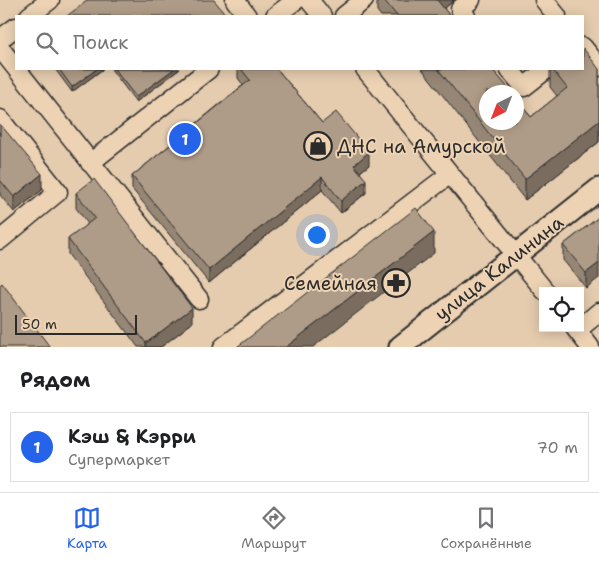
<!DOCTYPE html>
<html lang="ru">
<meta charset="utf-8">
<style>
:root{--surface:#fff;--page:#f2f2f2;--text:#202124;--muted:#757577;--line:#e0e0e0;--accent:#2563eb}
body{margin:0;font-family:"Shantell Sans",sans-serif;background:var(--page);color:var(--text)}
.controls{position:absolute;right:15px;bottom:15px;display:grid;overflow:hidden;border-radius:0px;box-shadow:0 2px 12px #0003}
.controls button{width:45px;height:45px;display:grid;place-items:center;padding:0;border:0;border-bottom:1px solid var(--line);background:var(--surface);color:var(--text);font:25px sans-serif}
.compass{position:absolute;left:479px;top:85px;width:45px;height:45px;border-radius:50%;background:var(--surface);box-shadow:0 2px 12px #0003;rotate:222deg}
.scale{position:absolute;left:15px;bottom:12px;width:122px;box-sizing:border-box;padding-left:5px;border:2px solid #2b2b2b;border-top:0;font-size:14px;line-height:18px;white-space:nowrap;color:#2b2b2b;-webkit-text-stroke:4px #edd3b4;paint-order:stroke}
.you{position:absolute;left:316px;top:234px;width:18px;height:18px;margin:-12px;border:4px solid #fff;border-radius:50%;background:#1a73e8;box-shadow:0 0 0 8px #1a73e833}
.badge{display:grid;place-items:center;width:32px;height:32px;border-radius:50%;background:var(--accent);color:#fff;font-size:16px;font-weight:700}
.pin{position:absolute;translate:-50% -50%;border:2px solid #fff;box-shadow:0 1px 5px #0006}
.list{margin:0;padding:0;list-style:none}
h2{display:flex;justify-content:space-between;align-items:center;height:65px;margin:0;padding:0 20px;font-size:21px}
h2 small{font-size:16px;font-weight:400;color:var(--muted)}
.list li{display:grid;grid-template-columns:32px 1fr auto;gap:15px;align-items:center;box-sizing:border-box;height:70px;margin:0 10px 10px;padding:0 10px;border:1px solid var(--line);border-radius:0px}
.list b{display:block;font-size:19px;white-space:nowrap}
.list p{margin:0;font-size:16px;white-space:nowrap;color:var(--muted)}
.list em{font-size:16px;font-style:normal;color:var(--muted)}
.icon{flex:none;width:28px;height:28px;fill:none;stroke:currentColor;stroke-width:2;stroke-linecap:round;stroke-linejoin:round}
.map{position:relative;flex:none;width:599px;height:347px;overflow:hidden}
.search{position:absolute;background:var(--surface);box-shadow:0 2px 12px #0003;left:15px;right:15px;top:15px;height:55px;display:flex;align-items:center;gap:12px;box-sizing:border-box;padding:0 18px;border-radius:0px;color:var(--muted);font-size:19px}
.sheet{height:145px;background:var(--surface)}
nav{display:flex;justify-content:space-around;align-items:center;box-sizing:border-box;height:70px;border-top:1px solid var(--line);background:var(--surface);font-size:14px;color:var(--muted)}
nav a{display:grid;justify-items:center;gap:2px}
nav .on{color:var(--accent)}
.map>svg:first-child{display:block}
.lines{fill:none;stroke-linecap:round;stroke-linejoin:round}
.minor-casing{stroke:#2b2b2b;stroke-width:21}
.major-casing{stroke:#2b2b2b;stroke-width:25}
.minor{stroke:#edd3b4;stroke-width:18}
.major{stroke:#edd3b4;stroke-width:21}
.wall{fill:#968675;stroke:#2b2b2b}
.shaded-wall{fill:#7a6d5f;stroke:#2b2b2b}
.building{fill:#af9c88;stroke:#2b2b2b}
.labels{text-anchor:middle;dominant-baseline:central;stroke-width:4;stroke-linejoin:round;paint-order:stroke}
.poi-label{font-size:19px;fill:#2b2b2b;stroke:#edd3b4;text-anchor:start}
.street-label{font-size:19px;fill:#2b2b2b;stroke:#edd3b4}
</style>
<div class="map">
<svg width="599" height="347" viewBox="0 0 599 347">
<rect width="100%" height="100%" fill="#e5ccaf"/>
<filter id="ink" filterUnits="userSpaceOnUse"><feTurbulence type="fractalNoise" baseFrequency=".02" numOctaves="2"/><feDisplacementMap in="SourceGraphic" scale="10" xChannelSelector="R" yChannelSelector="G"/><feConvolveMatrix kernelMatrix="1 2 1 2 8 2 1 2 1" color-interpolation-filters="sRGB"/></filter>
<g filter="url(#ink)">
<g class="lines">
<defs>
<path id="minor" d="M235,0L247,16
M309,0L322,16
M544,0L557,16
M29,16L50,0
M275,16L296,0
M344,16L364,0
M466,16L460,9L471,0
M0,39L16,27
M583,47L599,67
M0,48L199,299
M365,69L545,291
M509,69L524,87L547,69
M0,119L58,192L0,240
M90,163L209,69
M575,328L590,347
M580,328L599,312
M223,347L450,174"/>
<path id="major" d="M400,347L599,189"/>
</defs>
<use href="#minor" class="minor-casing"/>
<use href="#major" class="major-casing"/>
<use href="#minor" class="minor"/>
<use href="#major" class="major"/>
</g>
<path class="wall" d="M377,0H454L444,9L450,16H381L377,11Z
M55,69H103L72,92Z
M111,69H180L136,102Z
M238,69H277L322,123L369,165L360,172L366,193L341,213L322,190L209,283L132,189V176L243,85L238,78Z
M422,69H492L531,117L557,96L550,87V69H599V142L525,200Z
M0,124L42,190L14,212L0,195Z
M76,193L192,323L161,347H138L68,254V239L88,224L76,208Z
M599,217L586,288L563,260V245Z"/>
<path class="shaded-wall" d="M435,0H454L436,16Z
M97,69H103L72,92V87Z
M174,69H180L136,102V97Z
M599,121V142L525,200V179Z
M369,152V165L354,177V165Z
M42,174V190L14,212V197Z
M322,177V190L209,283V270Z
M366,180V193L341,213V201Z
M434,232V253L313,347H286Z
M599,263V278L586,288V273Z
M192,308V323L161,347H146V343Z"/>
<path class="building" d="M88,0H214L227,16H67Z
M384,0H437L450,16H397Z
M583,48L599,69V121L525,179L438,69H492L512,92H486V122H516V99L531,117L567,88L552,69H583Z
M59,69H97L72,87Z
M114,69H174L136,97Z
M241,69H277L322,123L336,112L369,152L354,165L366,180L341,201L322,177L209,270L132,176L250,80Z
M0,124L42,174L14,197L0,180Z
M94,179L192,308L146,343L68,239L95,218L76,193Z
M416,208L434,232L286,347H237Z
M599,217V263L586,273L563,245Z
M2,283L50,347H0V285Z"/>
</g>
<defs>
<symbol id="shop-ring" viewBox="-11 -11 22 22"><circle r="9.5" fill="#edd3b4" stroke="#2b2b2b" stroke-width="1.5"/><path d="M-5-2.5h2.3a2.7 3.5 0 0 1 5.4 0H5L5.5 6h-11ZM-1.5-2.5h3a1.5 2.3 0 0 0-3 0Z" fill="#2b2b2b"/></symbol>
<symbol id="pharmacy-ring" viewBox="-11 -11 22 22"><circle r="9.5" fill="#edd3b4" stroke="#2b2b2b" stroke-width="1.5"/><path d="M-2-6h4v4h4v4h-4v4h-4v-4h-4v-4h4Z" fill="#2b2b2b"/></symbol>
</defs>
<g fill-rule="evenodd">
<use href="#shop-ring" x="302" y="130" width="32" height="32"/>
<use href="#pharmacy-ring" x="380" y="267" width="32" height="32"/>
</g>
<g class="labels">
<g class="poi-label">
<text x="337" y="146">ДНС на Амурской</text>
<text x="377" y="283" text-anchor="end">Семейная</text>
</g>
<g class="street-label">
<text transform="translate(499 268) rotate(-38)">улица Калинина</text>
</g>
</g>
</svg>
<div class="controls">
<button><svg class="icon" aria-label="locate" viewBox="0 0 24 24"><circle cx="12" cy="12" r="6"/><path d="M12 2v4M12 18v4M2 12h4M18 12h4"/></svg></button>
</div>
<svg class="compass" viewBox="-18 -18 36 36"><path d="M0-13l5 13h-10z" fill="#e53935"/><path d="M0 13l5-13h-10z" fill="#757577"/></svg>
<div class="scale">50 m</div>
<div class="you"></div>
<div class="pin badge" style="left:185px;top:139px">1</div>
<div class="search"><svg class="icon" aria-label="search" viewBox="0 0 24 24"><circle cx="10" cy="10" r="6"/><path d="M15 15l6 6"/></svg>Поиск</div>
</div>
<section class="sheet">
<h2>Рядом<small></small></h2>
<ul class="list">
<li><span class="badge">1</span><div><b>Кэш &amp; Кэрри</b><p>Супермаркет</p></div><em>70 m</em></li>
</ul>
</section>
<nav>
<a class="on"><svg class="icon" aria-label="map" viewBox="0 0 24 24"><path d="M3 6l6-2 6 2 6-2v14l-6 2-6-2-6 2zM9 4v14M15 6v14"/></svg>Карта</a>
<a><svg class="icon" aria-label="directions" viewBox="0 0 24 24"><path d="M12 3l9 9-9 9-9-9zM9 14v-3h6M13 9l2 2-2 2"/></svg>Маршрут</a>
<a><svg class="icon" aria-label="saved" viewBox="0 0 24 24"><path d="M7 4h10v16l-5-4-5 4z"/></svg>Сохранённые</a>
</nav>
